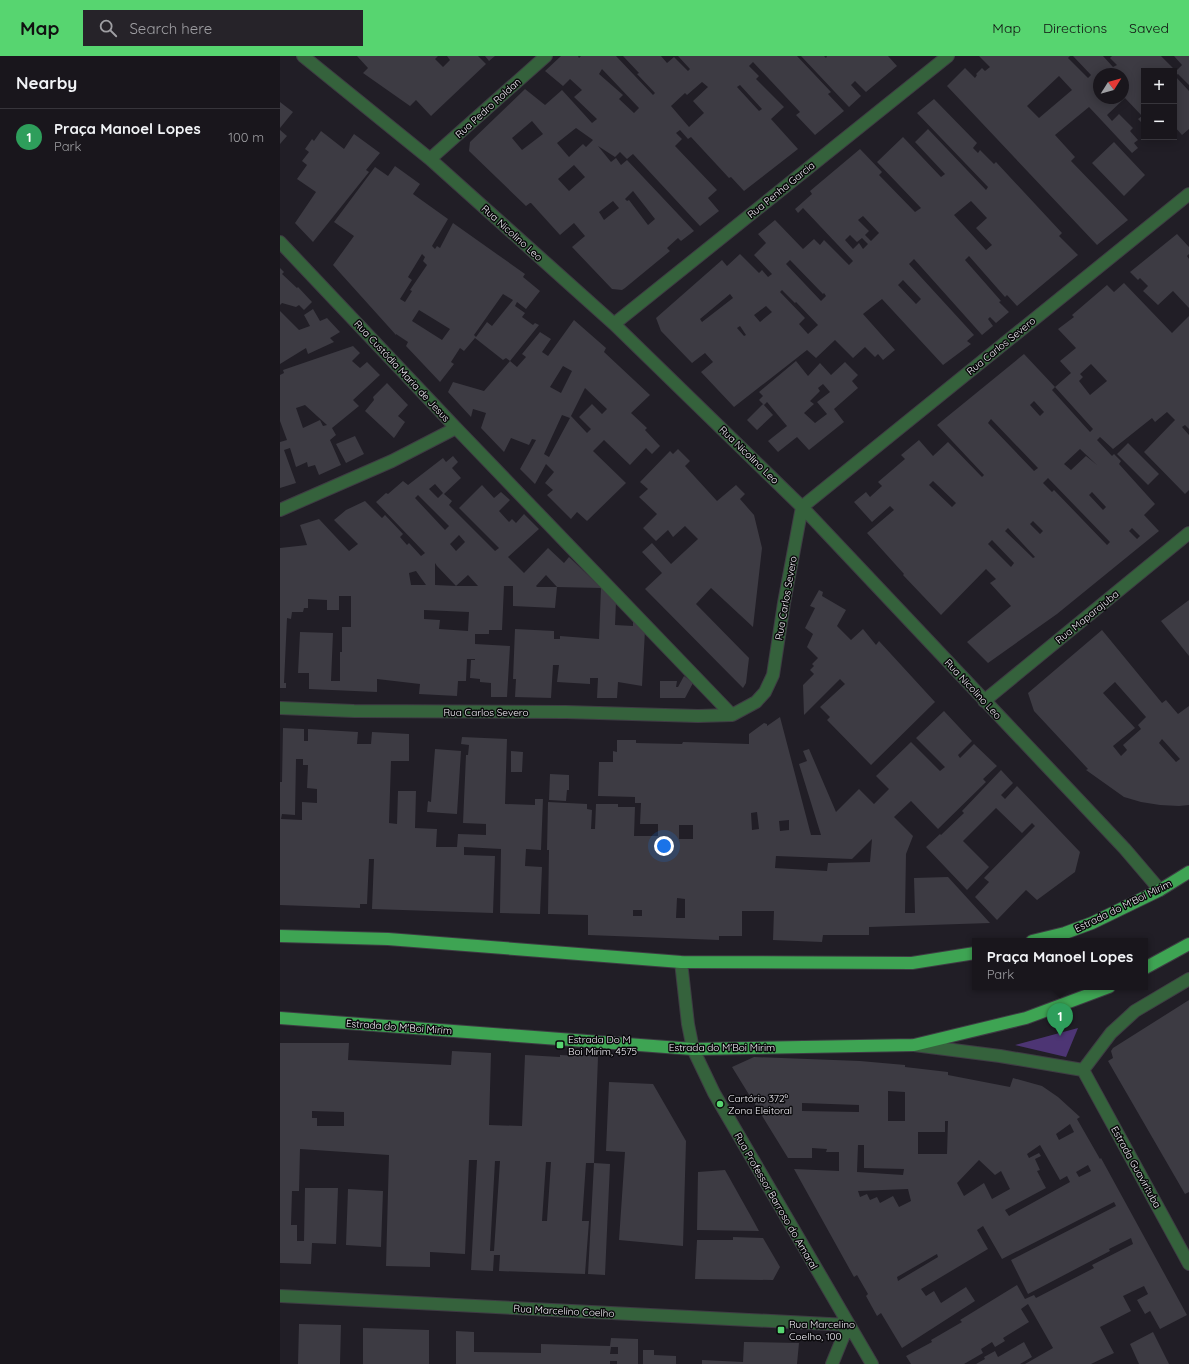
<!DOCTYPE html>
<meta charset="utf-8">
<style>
:root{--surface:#19161c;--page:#262329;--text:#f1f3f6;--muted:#9f9fa3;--line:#37353b;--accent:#57d570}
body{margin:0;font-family:Quicksand,sans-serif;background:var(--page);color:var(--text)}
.controls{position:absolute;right:12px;top:12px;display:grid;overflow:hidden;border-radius:0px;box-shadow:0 2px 10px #0003}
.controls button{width:36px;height:36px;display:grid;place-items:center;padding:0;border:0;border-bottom:1px solid var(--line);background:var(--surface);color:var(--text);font:20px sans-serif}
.compass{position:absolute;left:813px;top:12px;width:36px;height:36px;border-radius:50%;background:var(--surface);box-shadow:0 2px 10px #0003;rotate:53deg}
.you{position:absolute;left:384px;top:790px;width:14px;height:14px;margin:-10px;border:3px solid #fff;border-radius:50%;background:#1a73e8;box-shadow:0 0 0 6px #1a73e833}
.badge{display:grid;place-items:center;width:26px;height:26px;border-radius:50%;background:var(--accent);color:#fff;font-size:13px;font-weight:700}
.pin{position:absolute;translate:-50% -33px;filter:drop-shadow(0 1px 2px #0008)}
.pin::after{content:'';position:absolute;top:21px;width:14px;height:12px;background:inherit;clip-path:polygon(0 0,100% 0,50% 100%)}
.popup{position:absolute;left:692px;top:882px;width:176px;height:52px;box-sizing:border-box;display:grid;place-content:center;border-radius:0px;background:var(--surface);filter:drop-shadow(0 1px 3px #0005);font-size:13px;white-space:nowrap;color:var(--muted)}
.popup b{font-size:15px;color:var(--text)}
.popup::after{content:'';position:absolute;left:50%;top:100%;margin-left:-8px;border:8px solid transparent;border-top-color:var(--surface)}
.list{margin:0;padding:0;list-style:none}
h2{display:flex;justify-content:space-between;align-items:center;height:52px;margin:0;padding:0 16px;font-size:17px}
h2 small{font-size:13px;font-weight:400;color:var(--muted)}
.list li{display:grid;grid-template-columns:26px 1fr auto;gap:12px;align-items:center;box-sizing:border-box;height:56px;padding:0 16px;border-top:1px solid var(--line)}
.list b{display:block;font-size:15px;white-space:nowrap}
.list p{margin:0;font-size:13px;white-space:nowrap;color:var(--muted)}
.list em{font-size:13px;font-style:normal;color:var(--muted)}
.icon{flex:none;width:22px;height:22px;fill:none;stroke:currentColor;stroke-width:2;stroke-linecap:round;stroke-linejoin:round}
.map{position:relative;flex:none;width:909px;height:1308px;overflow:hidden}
header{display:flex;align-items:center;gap:24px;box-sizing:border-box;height:56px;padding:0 20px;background:var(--accent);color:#111}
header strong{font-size:19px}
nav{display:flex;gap:22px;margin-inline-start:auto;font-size:14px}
.search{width:280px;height:36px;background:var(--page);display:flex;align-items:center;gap:10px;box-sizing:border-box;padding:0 14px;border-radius:0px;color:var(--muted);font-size:15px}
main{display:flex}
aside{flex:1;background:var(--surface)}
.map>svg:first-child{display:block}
.green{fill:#4d3574}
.building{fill:#3d3b43;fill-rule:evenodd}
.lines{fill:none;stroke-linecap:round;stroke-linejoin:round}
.minor-casing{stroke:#3e3c43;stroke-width:14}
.major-casing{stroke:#3e3c43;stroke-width:14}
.minor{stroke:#35623c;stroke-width:12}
.major{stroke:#3ea453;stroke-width:12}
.poi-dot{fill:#57d570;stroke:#0a090c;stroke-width:1.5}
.labels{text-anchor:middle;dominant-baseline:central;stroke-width:3;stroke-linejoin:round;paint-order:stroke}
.street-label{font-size:10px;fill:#f3f1f7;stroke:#0a090c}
.poi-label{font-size:10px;fill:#f3f1f7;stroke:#0a090c;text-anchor:start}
</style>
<header>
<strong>Map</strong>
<div class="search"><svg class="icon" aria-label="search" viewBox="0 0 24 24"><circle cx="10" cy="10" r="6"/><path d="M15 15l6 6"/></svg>Search here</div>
<nav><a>Map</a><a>Directions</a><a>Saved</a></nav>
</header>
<main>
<aside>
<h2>Nearby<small></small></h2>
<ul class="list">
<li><span class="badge" style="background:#2e9e5b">1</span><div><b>Praça Manoel Lopes</b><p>Park</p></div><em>100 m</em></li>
</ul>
</aside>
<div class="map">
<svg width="909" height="1308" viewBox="0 0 909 1308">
<rect width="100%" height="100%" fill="#211e26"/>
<path class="green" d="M798,972L786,1001L735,989Z"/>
<path class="building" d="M77,0H158L155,3L163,11L170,4L167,0H198L206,8L151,60L136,44L130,50L83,17L88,12Z
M205,0H215L209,5Z
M281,0H298L299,2L301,0H336L373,39L375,37L357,18L359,17L343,0H381L387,7L394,1L408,15L410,13L398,0H517L551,36L548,38L564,55L535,79L516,59L520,56L473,6L469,10L479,20L476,23L504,51L491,63L518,93L464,135L451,121L449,122L411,81L408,83L400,74L396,77L402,83L395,90L437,134L428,142L439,155L420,170L353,98L347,103L340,96L335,101L318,90L331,106L336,102L341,109L347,104L414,175L401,185L398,182L387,192L390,195L345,232L342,234L332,233L292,191L305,180L294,167L280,179L251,147H250L246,150L189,95L190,86L245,33L265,49L282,34L312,67L317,63L294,41L302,34L290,23L283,30L265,15ZM322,13L359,52L354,57L339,43L343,39L319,18ZM422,26L428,31L413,45L424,57L409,71L391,50L405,37L407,39ZM460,29L482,53L479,55L457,31ZM252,65L263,78L242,94L232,82ZM296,72L313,84L306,91L303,88L289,101L277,87ZM294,109L305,121L289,135L278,123ZM353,135L375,163L368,169L349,144L347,145L345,143ZM333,145L339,152L324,164L319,156Z
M521,0H544L546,2L547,0H608L617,10L586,36L575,25L571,29L581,40L569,51Z
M699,0H790L788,2L808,22L811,19L793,0H823L833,11L837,9L830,2L832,0H881L896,15L902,9L894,0H909V29L898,18L895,20L909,35V73L902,79L894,70V15H864V69L858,63L862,60L845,42L827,59L832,65L839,58L853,72L850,75L858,84L854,87L858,92L852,97L809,51L775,79L795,101L791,105L848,164L817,189L667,30L685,12L695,22L697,19L696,18L702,12L705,15L710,11ZM819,18H843V42H819ZM779,20L792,34L759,62L747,50Z
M654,43L697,87L693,92L698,97L700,94L714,108L716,106L782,177L779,180L798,199L737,250L727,239L725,241L689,200L685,204L721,245L719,246L729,256L716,267L710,261L708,263L713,270L702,279L634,203L629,208L694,279L687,285L691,288L663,309L602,243L583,258L615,294L603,304L598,298L595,301L585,291L573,302L555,284L536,302L527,294L454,351L421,316L433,306L425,297L412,307L381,275L376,262L442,204L447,210L460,198L479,217L482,214L488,221L492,218L474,199L486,187L478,178L495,164L523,193L534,183L540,189L544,184L569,209L573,205L523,152L518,157L515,153L532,138L530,135L580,93L602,116L599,119L635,156L641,152L597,106L623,81L661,121L665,118L635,86L648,73L706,134L708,131L637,57ZM691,145L707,162L696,172L712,189L706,194L674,159ZM583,160L599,177L591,185L585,179L589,175L578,164ZM570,179L577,186L582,182L588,188L583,193L579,187L573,193L565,184ZM510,204L543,238L544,237L546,240L541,245L506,208ZM623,224L641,243L636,248L618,229ZM502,234L515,247L516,246L538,269L528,278L519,268L525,262L500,236ZM450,238L453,242L422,266L420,263ZM486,250L492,256L480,266L474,259ZM460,270L466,279L464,280L457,272Z
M0,46L13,56L0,72Z
M0,74L7,80L0,88Z
M41,75L64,93L74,78L100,97L86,114L89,116L33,186L15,167L36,136L17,123L27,109L22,105L29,96L25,93L32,83L34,85Z
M834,86L865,119L844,140L812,107Z
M115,110L140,128L133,138L168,163L152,190L155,193L157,190L160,192L173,167L245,218L243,221L260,235L246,253L237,246L235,250L245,257L242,261L253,269L255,267L259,269L230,305L237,311L246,301L242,298L260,276L271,283L262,296L268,300L294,264L326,292L324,296L370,339L351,357L367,372L365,374L380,390L372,398L366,392L350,409L324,384L313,395L346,427L307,465L297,456L291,463L267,439L273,434L265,427L274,416L266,408L255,428L240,413L256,384L252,383L249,389L231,382L224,396L201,372L206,357L193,353L191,361L168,336L173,326L204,335L230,305L226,302L223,304L195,282L184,295L180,292L171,306L174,308L160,326L126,290L128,286L116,278V279L53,209L74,180L54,166L95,111L108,120ZM142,198L145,201L143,205L147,209L130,234L132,235L125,246L120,243L132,224L128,221ZM223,238L233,244L212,270L207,266L196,281L194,279ZM139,254L170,273L162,284L132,265ZM283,310L292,315L281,337L270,331ZM305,332L327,353L322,358L312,348L299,361L311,373L307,377L291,360ZM282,359L290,362L269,401L264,398Z
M897,178L909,191V198L907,200L909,203V252L893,235L878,249L863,235L868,230L860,222L858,224L850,216Z
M0,212L4,216L2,218L17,232L18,231L32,246L24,254L19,249L16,251L2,247L0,249Z
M844,227L892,277L909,260V373L905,369L902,371L909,379V434L905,438L864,396L895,364L887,356L875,366L872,362L833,393L820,381L817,384L832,400L834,398L841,405L839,408L875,448L864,459L879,475L777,558L708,607L687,586L731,550L710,527L716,523L706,513L661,559L623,519L624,518L587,477L614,454L610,450L592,466L574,446L586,436L590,441L602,430L598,426L625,403L621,399L639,384L653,400L668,386L702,421L704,419L657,369L744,298L775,331L772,334L810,376L813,373L775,331L791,317L780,305L796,292L778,273L794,261L792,259L827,229L834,236ZM811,308L827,325L810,339L799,325L803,321L800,318ZM754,345L764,356L760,360L750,349ZM711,363L758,412L754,415L708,367ZM800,393L817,409L806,400L791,414L784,408ZM768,422L830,486L827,489L774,434L772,436L763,427ZM653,425L676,447L672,451L649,429ZM812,436L826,451L823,454L809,439ZM753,465L763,475L760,478L750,468ZM728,472L755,501L753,502L725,475ZM852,472L860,480L857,483L849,475ZM712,484L734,507L731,511L708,488Z
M33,253L40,265L47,262L60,276L50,282L54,286L28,298L26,292L0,308V255L19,274L30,270L24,259Z
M73,290L80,297L72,305L80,312L87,306L100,319L73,344L79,350L52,372L56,379L50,384L61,409L39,419L35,409L28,411L27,406L16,411L10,392L4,394L16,427L0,432V386L7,384L0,365V319L4,317L3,314ZM25,349L37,360L47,369L43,370L40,364L23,372L16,352Z
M516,305L528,320L540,307L551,319L565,306L578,319L572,325L578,332L554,353L564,366L529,394L517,381L498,396L488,385L507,370L487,346L484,349L479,344L483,340L479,336ZM543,328L550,336L537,346L547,358L535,367L524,357L534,348L530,345L540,335L538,332Z
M107,327L128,349L118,360L125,366L114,382L85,355L94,344L93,341Z
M483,348L493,359L477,374L467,364Z
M75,380L84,398L66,407L56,388Z
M848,387L879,418L868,429L837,398Z
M398,393L410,405L405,410L437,445L456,429L465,438L460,443L474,459L482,492L473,571L431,532L416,548L469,602L466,627L463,632L365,533L382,517L362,496L372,487L391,508L418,483L405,470L393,481L388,474L376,485L363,472L377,458L359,441L368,433L360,426L390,395L393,398Z
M173,400L178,406L172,412L181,422L164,438L172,445L169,449L215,495L219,492L179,452L202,429L214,442L221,436L230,444L219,455L229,466L232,463L236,467L244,458L259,473L228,501L244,517L268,492L284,507L289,501L336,546L335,569L353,570V563L365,574L362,630L338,626L337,642H317L318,622H310V628L277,626L279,609H273L271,642L235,641L236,623H233L235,573L274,575V583H280V580L319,583L321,532L277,531L266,519L256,530L257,531H277L275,552L233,550V530H224L222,574H209V578H195V588L230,590L227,641H211V627L200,626V623L190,622L191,604H195V603H187L186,625H178L177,640L139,638L140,628L97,623V636L29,633V617H18L20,576L53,577L51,625H60V596H62V571H71V540H59V554H47V544L28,543V552H24L23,556H12L11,563L7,562L4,627H6V632H0V492L27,489L20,469L39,463L69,495L78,488L54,464L66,454L85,445L102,462L105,459L123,478L120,481L127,489L129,487L141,500L145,497L96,446L106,437L108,438L123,425L128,429L163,402L166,406ZM155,428L163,437L158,442L149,433ZM138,439L169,470L165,474L135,442ZM179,479L185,486L176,495L170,488ZM155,507L157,510L176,530L155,529ZM136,515L146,529H131L129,517ZM188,519L198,530H176ZM144,554L189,556L188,575L159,573L160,564L144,563Z
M539,534L543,536L542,540L566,554L557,570L571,584L583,573L596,589L599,585L655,646L591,709L547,664L550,661L540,651L565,628L560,623L524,659L523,629L534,618L530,614L534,610L532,608L538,602L527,591L533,578L525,572L535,552L530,550Z
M909,544V600L881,565Z
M822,574L882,647L886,644L898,658L909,650V749L899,750L880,749L861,746L844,741L806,714L808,713L754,655L748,637ZM835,626L866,661L858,669L861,673L843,689L847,694L841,700L833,690L855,672L823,637ZM882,683L900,703L896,706L879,687Z
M404,620L413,627L405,642H380V625H397L396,631H398Z
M664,655L692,685L678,699L680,702L694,688L717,710L703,723L706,726L658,773L631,745L614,761L633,780L626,798L625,857H635L634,822L668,821L710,867L589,871V879H543L542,886L493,884L494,855H462V880H439V884L308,879V859L268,858L269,794H267L268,746L307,748V753L312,754L311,773H315L316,748H338V751H355L354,780H378V768H360L361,747H355V741L318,740L319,706H333V695L337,696V684H356V687L402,688L403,686L469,688V678L484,667L487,668V670L500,661L531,779H541L519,708L527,705L523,695L529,693L556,756L579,733L594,748L609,733L596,720L631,686L660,715L665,711L636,682ZM477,756L479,773L472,774L471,757ZM509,764V774L500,775L499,765ZM399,769H413V783H399ZM592,783L590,806L548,807L547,815L495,812L496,800L572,803ZM397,842L405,843V862H396ZM353,854H362V860H353Z
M3,672L24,673V685H28V673L78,676L77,688H91L92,676L129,678V705H111L109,767L117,768L118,735H136L135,772L157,773L156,791H177L178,778L206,779V768L183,767L186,699H188L189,689L181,688L182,681L227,683L225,748L255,749V743H263L261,794L246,793L245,810L262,811L260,858L220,857L221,793L184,791V799L215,800L213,857L92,853L94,803H89L87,848H80V852L0,849V726H2ZM16,703H23V709H28L27,732L37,733V747L22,746V764L1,763L2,758L15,759Z
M155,693L181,695L177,758L147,756L148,745L151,746Z
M231,695L243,696L242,716H231Z
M721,714L733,727L721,739L725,743L737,730L800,796L795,816L757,844L746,834L717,864L695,841L709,826L704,822L755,770L752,767L742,777L716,752L683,785L709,811L687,834L646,791L660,778L661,779L684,757L682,755Z
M270,718L289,719V734H287L286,745L269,744Z
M909,944V1136L905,1138L828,1005L833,1002L831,995L833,992Z
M0,987H69L68,1004L171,1009L172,995L211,997L209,1069L242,1070L245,999L280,1001V999L299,1000V999L318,1001L314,1107L330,1108L325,1219L308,1218L314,1107H306L302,1165H309L305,1218L219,1215L220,1199H214L213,1215L191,1214L197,1104H189L185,1198L150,1196V1211L106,1210L109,1099L20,1093L19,1135H12L11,1169H17V1185H24L25,1132H58L56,1188L32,1187L31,1208L0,1207ZM32,1055L64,1056V1070H37V1062H32ZM215,1105H220L214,1195H210ZM266,1106H271L267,1165H262Z
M474,1001L580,1005L625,1009V1011L668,1016V1019L730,1031L733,1022L762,1030L778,1041L800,1061L797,1063L820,1103L821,1102L907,1259L880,1273L870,1255L865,1258L857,1244L868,1238L864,1230L843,1240L851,1255L820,1271L834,1297L811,1308H745L773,1292L748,1248L741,1253L749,1266L723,1282L725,1285L715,1291L712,1286L701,1293L703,1297L684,1308H631L626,1300L652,1286L651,1284L682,1266L680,1264L737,1229L745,1243L754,1239L756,1242L814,1212L812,1209L853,1188L851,1182L829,1193L830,1195L748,1238L731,1204L836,1150L834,1146L722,1203L703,1170L697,1174L708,1193L641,1233L646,1240L654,1235L661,1247L686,1231L695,1245L622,1292L601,1257L597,1260L586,1240L588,1238L577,1219L574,1221L514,1113L559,1115V1096H546L547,1093L532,1092V1102H508L452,1011ZM608,1035L625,1036V1065H608ZM522,1047L579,1049V1056L522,1055ZM665,1065H668L667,1098H638V1076H665ZM790,1068L794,1076L779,1084L776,1078ZM578,1089H584V1112L624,1113L623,1119L577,1116ZM760,1089L780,1124L787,1120L790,1126L729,1160L725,1154L766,1132L757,1115L760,1114L755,1103L761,1100L759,1097L749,1102L747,1098ZM699,1104L715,1119L721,1115L730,1133L712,1143L704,1127L684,1140L677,1127ZM808,1109L811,1115L799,1121L796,1116ZM628,1133L631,1145L619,1151L613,1140L600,1147L597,1141L590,1144L587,1138L580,1141L578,1135ZM657,1198L658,1201L618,1225L617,1221Z
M329,1026L373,1028L406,1085L403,1190L339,1184L345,1096L326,1095Z
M445,1114L473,1164L479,1175L417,1174L418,1116Z
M68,1133L103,1135L101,1191L66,1189Z
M453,1181L483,1182L500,1211L493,1224L415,1223L417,1184H453Z
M19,1268L61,1269L60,1308H18Z
M83,1272L149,1274V1308H83Z
M176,1275L194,1276V1296L261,1297V1288L330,1290L331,1282L358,1283V1308H337V1305H330V1308H176ZM331,1291H338V1298H330Z
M873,1276L889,1308H859L850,1288Z
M464,1286L519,1287L517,1308H422V1304L463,1306Z
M744,1286L752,1301L740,1308H696L705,1303L704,1301L715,1295L718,1301Z
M363,1294H374V1299L396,1300V1308H363Z"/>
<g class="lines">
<defs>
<path id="minor" d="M23,0L150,103L334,268L522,451L845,793L880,834
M150,103L266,0
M0,186L176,372L112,405L0,454
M334,268L668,0
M176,372L452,659
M704,645L909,477
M0,652L74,655L286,656L418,660L452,659L476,646L485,636L493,619L504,547L522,451L909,138
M401,906L408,968L413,993L434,1037L592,1308
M634,989L720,1000L803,1014
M803,1014L909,1208
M803,1014L831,977L855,955L909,923
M0,1240L568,1269
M552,1308L568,1269"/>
<path id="major" d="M0,880L108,883L401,906L632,907L695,897
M752,885L785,877L812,867L880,834L909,816
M865,912L909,888
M0,962L413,993L634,989L746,962L829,931"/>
</defs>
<use href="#minor" class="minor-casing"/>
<use href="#major" class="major-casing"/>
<use href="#minor" class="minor"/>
<use href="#major" class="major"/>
</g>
<g class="poi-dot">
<rect x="276" y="985" width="8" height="8" rx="2"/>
<circle cx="440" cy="1048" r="4"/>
<rect x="497" y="1270" width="8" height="8" rx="2"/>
</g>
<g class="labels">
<g class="street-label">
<text transform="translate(208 52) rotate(-42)">Rua Pedro Roldan</text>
<text transform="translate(501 134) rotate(-39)">Rua Penha Garcia</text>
<text transform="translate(232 177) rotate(42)">Rua Nicolino Leo</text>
<text transform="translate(721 290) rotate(-39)">Rua Carlos Severo</text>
<text transform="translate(122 315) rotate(47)">Rua Custódia Maria de Jesus</text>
<text transform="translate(469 399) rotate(44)">Rua Nicolino Leo</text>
<text transform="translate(506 542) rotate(-80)">Rua Carlos Severo</text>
<text transform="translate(807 561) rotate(-39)">Rua Maparajuba</text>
<text transform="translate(693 633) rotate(47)">Rua Nicolino Leo</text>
<text x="206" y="656">Rua Carlos Severo</text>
<text transform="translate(843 850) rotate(-26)">Estrada do M'Boi Mirim</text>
<text transform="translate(119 971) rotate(4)">Estrada do M'Boi Mirim</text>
<text x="442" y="991">Estrada do M'Boi Mirim</text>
<text transform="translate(856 1111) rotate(61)">Estrada Guavirituba</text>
<text transform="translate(496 1145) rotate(60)">Rua Professor Barroso do Amaral</text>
<text transform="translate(284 1255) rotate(3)">Rua Marcelino Coelho</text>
</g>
<g class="poi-label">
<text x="288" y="983">Estrada Do M<tspan x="288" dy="12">Boi Mirim, 4575</tspan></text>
<text x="448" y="1042">Cartório 372ª<tspan x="448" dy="12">Zona Eleitoral</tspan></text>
<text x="509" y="1268">Rua Marcelino<tspan x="509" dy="12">Coelho, 100</tspan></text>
</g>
</g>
</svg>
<div class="controls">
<button>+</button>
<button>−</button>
</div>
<svg class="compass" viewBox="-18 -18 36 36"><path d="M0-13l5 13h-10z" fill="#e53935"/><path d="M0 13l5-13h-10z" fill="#9f9fa3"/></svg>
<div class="you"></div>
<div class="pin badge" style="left:780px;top:980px;background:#2e9e5b">1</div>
<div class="popup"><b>Praça Manoel Lopes</b>Park</div>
</div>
</main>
